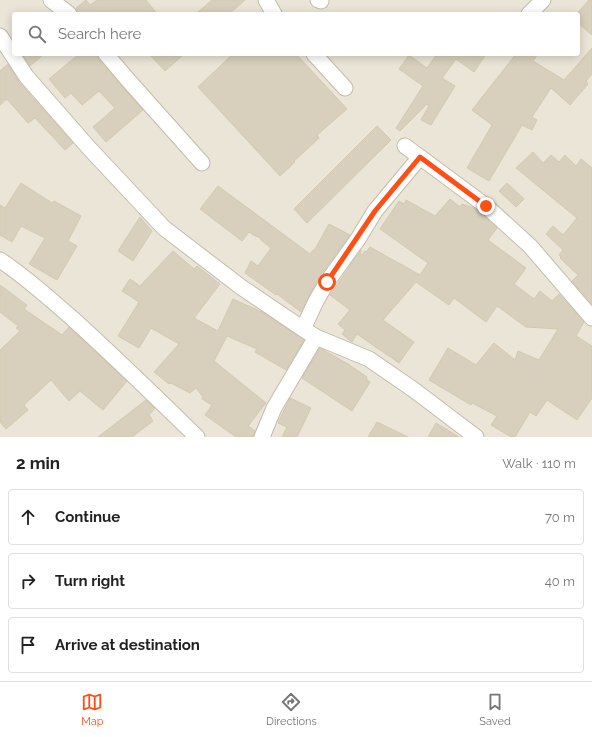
<!DOCTYPE html>
<meta charset="utf-8">
<style>
:root{--surface:#fff;--page:#f6f6f6;--text:#222;--muted:#767676;--line:#e0e0e0;--accent:#ff4f15}
body{margin:0;font-family:Raleway,sans-serif;background:var(--page);color:var(--text)}
.stop{position:absolute;width:12px;height:12px;margin:-9px;border:3px solid #ff4f15;border-radius:50%;background:#fff}
.stop.end{background:#ff4f15;border-color:#fff;box-shadow:0 1px 4px #0008}
.list{margin:0;padding:0;list-style:none}
h2{display:flex;justify-content:space-between;align-items:center;height:52px;margin:0;padding:0 16px;font-size:17px}
h2 small{font-size:13px;font-weight:400;color:var(--muted)}
.list li{display:grid;grid-template-columns:26px 1fr auto;gap:12px;align-items:center;box-sizing:border-box;height:56px;margin:0 8px 8px;padding:0 8px;border:1px solid var(--line);border-radius:4px}
.list b{display:block;font-size:15px;white-space:nowrap}
.list em{font-size:13px;font-style:normal;color:var(--muted)}
.icon{flex:none;width:22px;height:22px;fill:none;stroke:currentColor;stroke-width:2;stroke-linecap:round;stroke-linejoin:round}
.map{position:relative;flex:none;width:592px;height:437px;overflow:hidden}
.search{position:absolute;background:var(--surface);box-shadow:0 2px 10px #0003;left:12px;right:12px;top:12px;height:44px;display:flex;align-items:center;gap:10px;box-sizing:border-box;padding:0 14px;border-radius:4px;color:var(--muted);font-size:15px}
.sheet{height:244px;background:var(--surface)}
nav{display:flex;justify-content:space-around;align-items:center;box-sizing:border-box;height:56px;border-top:1px solid var(--line);background:var(--surface);font-size:11px;color:var(--muted)}
nav a{display:grid;justify-items:center;gap:2px}
nav .on{color:var(--accent)}
.map>svg:first-child{display:block}
.residential{fill:#eae5d6;fill-rule:evenodd}
.building{fill:#d8d0bc;stroke:#d3c9af}
.lines{fill:none;stroke-linecap:round;stroke-linejoin:round}
.street-casing{stroke:#c2bcaa;stroke-width:17}
.street{stroke:#fff;stroke-width:15}
.route{stroke:#ff4f15;stroke-width:5}
</style>
<div class="map">
<svg width="592" height="437" viewBox="0 0 592 437">
<rect width="100%" height="100%" fill="#f5f3e8"/>
<path class="residential" d="M0,0H592V437H0ZM14,14H578V54H14Z"/>
<path class="building" d="M86,0L90,5L97,0H146L157,14H78L76,8Z
M212,0H245L229,14H196Z
M589,0H592V35L578,23V12Z
M592,48V74L586,81L588,84L570,105L551,88L532,117L537,120L532,130L522,125L489,181L467,168L492,125L472,110L516,54H538L533,61L564,80Z
M22,54H44L30,66Z
M79,54H96L99,60L143,110L106,142L93,127L115,108L99,91L82,105L71,93L65,98L49,79Z
M149,54H184L165,71Z
M233,54H296L347,109L317,135L319,138L294,161L295,162L280,176L198,87Z
M437,54H486L474,72L456,59L442,78L455,86L431,125L421,120L429,106L427,104L400,131L396,128L423,86L399,69L409,55L427,68Z
M8,64L19,82L73,143L65,150L35,118L28,123L7,99L0,105V71Z
M377,126L391,140L307,223L294,209Z
M533,152L543,163L551,155L559,162L565,155L576,166L581,159L592,168V304L572,281L578,275L560,258L561,257L559,255L563,250L546,234L553,226L563,235L577,218L516,168Z
M21,183L52,203L54,201L81,216L68,241L77,246L57,280L29,264L45,238L21,226L12,242L0,235V205L5,208Z
M507,183L524,199L516,207L499,191Z
M218,186L310,254L313,250L314,251L329,224L350,235L319,277L301,312L277,294L276,295L245,273L251,261L258,266L271,248L261,240V239L257,236V237L249,232L242,241L200,209Z
M450,199L460,207L462,204L474,208L497,228L488,240L526,268L514,284L534,299L540,291L552,301L559,294L584,322L576,336L592,346V398L577,420L547,400L536,416L530,412L515,437H511L491,425L497,416L472,403L471,405L429,380L448,348L476,365L494,343L515,360L518,351L539,360L558,329L526,327L497,306L486,322L454,298L449,305L416,282L383,320L414,342L399,363L357,334L352,342L342,334L345,330L338,324L350,310L330,295L361,250L360,257L365,251L366,252L370,247L420,275L428,263L380,229L399,201L404,204L406,200L435,216Z
M140,217L152,231L133,261L118,251Z
M173,251L194,269L197,266L220,284L194,318L218,331L233,299L262,312L304,340L286,370L255,352L257,349L227,336L214,361L266,403L248,426L255,431L253,437H236L205,415L212,405L202,399L203,397L196,388L190,393L171,383L169,384L154,372L179,344L151,328L139,348L118,336L139,302L122,291L130,279L140,286Z
M0,285L27,305L24,309L62,335L69,327L127,381L103,410L80,391L69,401L51,380L24,405L28,410L6,429L0,422V350L20,331L16,328L18,326L0,312Z
M320,348L348,364L367,377L366,379L370,382L352,411L302,378Z
M290,398L311,408L297,437H282L287,427L278,423Z
M146,400L155,408L149,415L153,421L132,437H98Z
M377,422L408,437H368Z
M436,423L459,437H428Z"/>
<g class="lines">
<defs>
<path id="street" d="M51,0L69,14
M266,0L274,14
M318,0L321,1
M529,14L543,0
M0,36L26,76L89,148L164,228L241,287L303,329L316,337L369,359L414,390L476,437
M106,54L128,80L202,163
M314,54L345,88
M405,146L486,206L530,246L592,318
M0,260C26,277 50,299 73,319C116,358 156,397 197,437
M303,329L316,301L327,282L358,239L375,211L420,157
M262,437L274,408L316,337"/>
</defs>
<use href="#street" class="street-casing"/>
<use href="#street" class="street"/>
</g>
<g class="lines">
<path class="route" d="M327,282L375,211L420,157L486,206"/>
</g>
</svg>
<div class="stop" style="left:327px;top:282px"></div>
<div class="stop end" style="left:486px;top:206px"></div>
<div class="search"><svg class="icon" aria-label="search" viewBox="0 0 24 24"><circle cx="10" cy="10" r="6"/><path d="M15 15l6 6"/></svg>Search here</div>
</div>
<section class="sheet">
<h2>2 min<small>Walk · 110 m</small></h2>
<ul class="list">
<li><svg class="icon" aria-label="ahead" viewBox="0 0 24 24"><path d="M12 20V5M6 11l6-6 6 6"/></svg><div><b>Continue</b></div><em>70 m</em></li>
<li><svg class="icon" aria-label="right" viewBox="0 0 24 24"><path d="M7 20v-9h11M14 6l5 5-5 5"/></svg><div><b>Turn right</b></div><em>40 m</em></li>
<li><svg class="icon" aria-label="arrive" viewBox="0 0 24 24"><path d="M6 21V4h12l-3 4 3 4H6"/></svg><div><b>Arrive at destination</b></div></li>
</ul>
</section>
<nav>
<a class="on"><svg class="icon" aria-label="map" viewBox="0 0 24 24"><path d="M3 6l6-2 6 2 6-2v14l-6 2-6-2-6 2zM9 4v14M15 6v14"/></svg>Map</a>
<a><svg class="icon" aria-label="directions" viewBox="0 0 24 24"><path d="M12 3l9 9-9 9-9-9zM9 14v-3h6M13 9l2 2-2 2"/></svg>Directions</a>
<a><svg class="icon" aria-label="saved" viewBox="0 0 24 24"><path d="M7 4h10v16l-5-4-5 4z"/></svg>Saved</a>
</nav>
